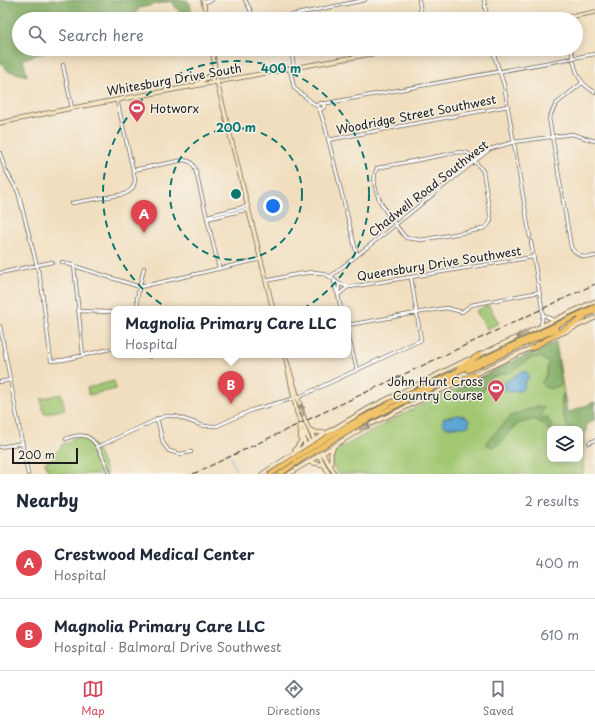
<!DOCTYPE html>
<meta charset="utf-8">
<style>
:root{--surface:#fff;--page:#f2f2f3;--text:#1f2937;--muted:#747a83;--line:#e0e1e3;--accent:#d1495b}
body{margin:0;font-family:"Playpen Sans",sans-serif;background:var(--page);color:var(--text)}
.controls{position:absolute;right:12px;bottom:12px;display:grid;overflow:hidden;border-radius:8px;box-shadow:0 2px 10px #0003}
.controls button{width:36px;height:36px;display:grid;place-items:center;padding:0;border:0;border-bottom:1px solid var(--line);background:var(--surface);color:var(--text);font:20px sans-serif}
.scale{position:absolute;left:12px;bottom:10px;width:66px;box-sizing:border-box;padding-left:4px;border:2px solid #1c1c1c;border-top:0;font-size:11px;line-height:14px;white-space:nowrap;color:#1c1c1c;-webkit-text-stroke:3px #f7f3e8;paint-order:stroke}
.you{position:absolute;left:273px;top:206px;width:14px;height:14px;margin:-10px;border:3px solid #fff;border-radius:50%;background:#1a73e8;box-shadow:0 0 0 6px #1a73e833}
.badge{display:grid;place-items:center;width:26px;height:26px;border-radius:50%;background:var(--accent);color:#fff;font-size:13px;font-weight:700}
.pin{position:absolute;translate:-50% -33px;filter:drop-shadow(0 1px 2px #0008)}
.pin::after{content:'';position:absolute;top:21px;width:14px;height:12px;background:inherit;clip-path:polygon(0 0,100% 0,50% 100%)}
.popup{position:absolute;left:111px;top:306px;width:240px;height:52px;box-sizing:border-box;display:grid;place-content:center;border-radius:8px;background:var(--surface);filter:drop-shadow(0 1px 3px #0005);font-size:13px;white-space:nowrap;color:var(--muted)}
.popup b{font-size:15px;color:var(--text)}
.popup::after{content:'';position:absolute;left:50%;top:100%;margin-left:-8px;border:8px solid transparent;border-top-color:var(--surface)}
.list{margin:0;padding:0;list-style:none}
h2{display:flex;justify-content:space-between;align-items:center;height:52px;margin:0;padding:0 16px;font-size:17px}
h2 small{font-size:13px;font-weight:400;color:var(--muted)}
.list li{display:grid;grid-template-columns:26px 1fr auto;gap:12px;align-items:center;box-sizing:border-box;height:72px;padding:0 16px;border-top:1px solid var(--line)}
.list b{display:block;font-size:15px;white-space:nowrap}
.list p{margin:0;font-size:13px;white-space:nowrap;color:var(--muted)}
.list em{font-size:13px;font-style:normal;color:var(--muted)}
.icon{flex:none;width:22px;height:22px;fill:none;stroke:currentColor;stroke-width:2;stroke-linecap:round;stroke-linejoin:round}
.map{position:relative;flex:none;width:595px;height:474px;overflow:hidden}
.search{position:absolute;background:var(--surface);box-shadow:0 2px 10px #0003;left:12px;right:12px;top:12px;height:44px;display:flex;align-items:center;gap:10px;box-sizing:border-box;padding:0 14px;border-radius:22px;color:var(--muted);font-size:15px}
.sheet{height:196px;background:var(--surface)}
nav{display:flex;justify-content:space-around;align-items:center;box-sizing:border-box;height:56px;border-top:1px solid var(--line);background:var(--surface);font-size:11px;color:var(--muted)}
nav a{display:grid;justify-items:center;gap:2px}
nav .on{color:var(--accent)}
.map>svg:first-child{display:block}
.green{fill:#a1c772;stroke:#5e7247}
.forest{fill:#80ac64;stroke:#4e6440}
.water{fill:#5fa6d5;stroke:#3e6178}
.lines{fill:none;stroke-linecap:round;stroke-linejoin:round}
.stream{stroke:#5fa6d5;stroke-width:1}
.street-casing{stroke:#676055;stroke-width:4}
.secondary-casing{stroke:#676055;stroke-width:5}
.highway-casing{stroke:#676055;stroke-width:6}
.street{stroke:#fff;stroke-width:2.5}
.secondary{stroke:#f9e7c3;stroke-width:3.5}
.highway{stroke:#f1c369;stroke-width:4.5}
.rail{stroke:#1c1c1c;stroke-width:1;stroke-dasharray:6 3;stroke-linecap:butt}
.highway-bridge-casing{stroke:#676055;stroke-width:6;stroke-linecap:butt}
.highway-bridge{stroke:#f1c369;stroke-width:4.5}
.oneway{stroke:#968c78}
.ring{fill:none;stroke:#0f766e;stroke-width:2;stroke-dasharray:7 5}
.labels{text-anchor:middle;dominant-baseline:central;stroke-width:3;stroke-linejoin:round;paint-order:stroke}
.street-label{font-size:12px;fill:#1c1c1c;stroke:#f7f3e8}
.poi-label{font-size:12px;fill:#1c1c1c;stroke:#f7f3e8;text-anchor:start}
.centre{fill:#0f766e;stroke:#f7f3e8;stroke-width:2}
.ring-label{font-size:12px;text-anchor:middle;font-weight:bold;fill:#0f766e;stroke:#f7f3e8;stroke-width:3;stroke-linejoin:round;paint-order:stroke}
</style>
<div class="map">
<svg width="595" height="474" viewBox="0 0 595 474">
<rect width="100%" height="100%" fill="#f7f3e8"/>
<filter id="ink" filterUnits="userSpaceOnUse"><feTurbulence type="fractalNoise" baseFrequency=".025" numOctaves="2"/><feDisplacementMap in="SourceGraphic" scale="8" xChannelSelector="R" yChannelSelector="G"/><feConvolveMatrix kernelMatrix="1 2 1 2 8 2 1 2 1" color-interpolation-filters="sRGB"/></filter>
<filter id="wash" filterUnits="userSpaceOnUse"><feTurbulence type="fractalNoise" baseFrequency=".012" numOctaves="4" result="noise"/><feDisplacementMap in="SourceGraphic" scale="16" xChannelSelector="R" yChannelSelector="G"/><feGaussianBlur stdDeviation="0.9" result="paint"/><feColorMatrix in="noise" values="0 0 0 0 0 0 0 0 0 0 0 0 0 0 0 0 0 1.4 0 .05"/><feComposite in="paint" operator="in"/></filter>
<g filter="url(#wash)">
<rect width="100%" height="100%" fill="#f1debe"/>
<path class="green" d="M488,305L499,323L487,329L476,311Z
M556,341L567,413L575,429H550V459H580V438L584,445L583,474H338L332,464V453L399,416Z
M114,381L116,389L89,395L87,388Z
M61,394L65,409L44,414L41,399Z
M80,436C96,439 101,461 107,474H46L49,473L45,462L50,460L64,443L68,444L72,439Z"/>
<path class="forest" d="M0,0H187L190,4L193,18L181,14L171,1L139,8L132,19H19V49H55L23,59L27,76L8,71L0,61Z
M554,342L562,385C554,386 555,391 544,387L542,382L546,375L548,363L540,357L531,358L510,372L492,377L481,393L466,399L457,392L463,386Z
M563,394L567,413L595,402V419L587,424L584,445L580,443V429H569C563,418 559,407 563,394Z
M537,406L544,407L539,418L547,417L553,428L550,429V432L543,424L533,419C527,422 520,422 515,426C507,433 503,442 494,447L486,445L488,440L511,416Z"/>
<path class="water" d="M522,371L527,372L529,377L525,382L524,388C518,393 508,393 502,388L504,383Z
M458,415L464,416L469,420V425L466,427C459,426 453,428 446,427L442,423L444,418Z"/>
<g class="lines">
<path class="stream" d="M228,453L229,455
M231,458L237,471"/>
</g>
</g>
<g filter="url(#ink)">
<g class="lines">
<defs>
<path id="street" d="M419,0L422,19
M484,0L487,19
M204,2L212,0
M242,19L249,16L251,11L245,0
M286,19L287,16L365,0
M291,49L294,68
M492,49L504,85L530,237
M571,49C575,67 576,83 595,92
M63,65L72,108
M290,69L294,88L318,107
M582,83L556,104L549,118L571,247C577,256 584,259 595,256
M318 106a3 3 0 1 1 6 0a3 3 0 1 1-6 0Z
M322,104L595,54
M319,108L325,126L357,255
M328,140L508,106
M459,152L468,153L483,171L491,220C488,227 485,228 478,230L421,240L406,238C392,221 366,190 377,168Z
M0,153L5,169L18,192L37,266L41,283L51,361L63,360L114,348
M133,170L184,160L191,162L195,168L219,268
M72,203L125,194C132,191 135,186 135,179L117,100
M207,216L248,206
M207,219L249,209
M531,242L543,314L541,326
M62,262L140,287L261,259
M74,265L83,355
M0,273L52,262
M330,277L490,149L514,142L572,134L595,141
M266,281C281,278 308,270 322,273C334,276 334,285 350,287L533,257
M334,282L337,293
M339,285L338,295L341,309
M338,295L348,287
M138,309L137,298L144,268
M78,311L111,312
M544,315L553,320
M348,325L439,309L447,308L462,312L471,305L539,292
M0,326L28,474
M348,334L357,370
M150,355V357
M0,382L10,380
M157,418L163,443L169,451L180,454L191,452
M66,439C95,426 100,452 110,474
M589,443L595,440
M0,447L23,443
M97,447L165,416H175L204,426H217L252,410L299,397L421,340L411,277"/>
<path id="secondary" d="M203,0L207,19
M560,19L595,12
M212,49L218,86L273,309
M197,84L210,76L214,65
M0,123L72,108L399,49
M556,336L595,318
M285,355L297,413L311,444
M477,356L595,301
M287,362L305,421L315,441
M473,375L533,347
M309,429L314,432L325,433
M303,432L305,446
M318,446L335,474
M295,450L301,441L300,425
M318,454L329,474
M309,462L324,465
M331,465V453L334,446
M262,474L311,442L371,407L469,359
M289,474L363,428L460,381"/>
<path id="highway" d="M580,317L595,311
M532,348L584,318
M459,368L479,355
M468,370L556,329
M447,384L475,375
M329,436L392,402L595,307
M332,440L363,422L456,376
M271,474L299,455
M280,474L302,459"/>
</defs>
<use href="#street" class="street-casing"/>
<use href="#secondary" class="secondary-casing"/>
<use href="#highway" class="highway-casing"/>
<use href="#street" class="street"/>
<use href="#secondary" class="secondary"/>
<use href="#highway" class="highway"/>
<path class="rail" d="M193,474L595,284"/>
<defs>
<path id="highway-bridge" d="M299,455L329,436
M302,459L332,440"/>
</defs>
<use href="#highway-bridge" class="highway-bridge-casing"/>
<use href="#highway-bridge" class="highway-bridge"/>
</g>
<defs><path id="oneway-shaft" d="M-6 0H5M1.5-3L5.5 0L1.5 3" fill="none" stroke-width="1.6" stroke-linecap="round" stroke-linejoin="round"/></defs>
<g class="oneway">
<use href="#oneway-shaft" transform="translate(522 335) rotate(154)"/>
<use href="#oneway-shaft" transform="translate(302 410) rotate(-106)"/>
<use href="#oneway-shaft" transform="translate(365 427) rotate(-28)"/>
</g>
</g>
<g class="ring">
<circle cx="236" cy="194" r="66"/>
<circle cx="236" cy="194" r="133"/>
</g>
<defs>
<symbol id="stadium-pin" viewBox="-11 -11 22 30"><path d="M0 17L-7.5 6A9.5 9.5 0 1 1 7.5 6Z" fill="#d1495b" stroke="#f7f3e8"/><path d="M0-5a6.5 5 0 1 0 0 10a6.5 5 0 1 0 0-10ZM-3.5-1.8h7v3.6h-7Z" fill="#fff"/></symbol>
</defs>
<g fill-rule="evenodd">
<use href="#stadium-pin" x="127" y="98" width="20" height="27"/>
<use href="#stadium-pin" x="486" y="378" width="20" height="27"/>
</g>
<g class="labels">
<g class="street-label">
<text transform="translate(174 79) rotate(-10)">Whitesburg Drive South</text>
<text transform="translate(416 114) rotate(-11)">Woodridge Street Southwest</text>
<text transform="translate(428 188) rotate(-38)">Chadwell Road Southwest</text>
<text transform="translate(439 263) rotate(-9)">Queensbury Drive Southwest</text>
</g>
<g class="poi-label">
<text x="150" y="108">Hotworx</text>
<text x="483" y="381" text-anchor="end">John Hunt Cross<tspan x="483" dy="14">Country Course</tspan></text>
</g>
</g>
<circle cx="236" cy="194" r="6" class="centre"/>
<g class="ring-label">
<text x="281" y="73">400 m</text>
<text x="236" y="132">200 m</text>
</g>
</svg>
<div class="controls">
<button><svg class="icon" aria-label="layers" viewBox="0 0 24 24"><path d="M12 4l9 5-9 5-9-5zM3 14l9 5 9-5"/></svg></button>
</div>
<div class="scale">200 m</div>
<div class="you"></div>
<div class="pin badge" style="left:144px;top:233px;background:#e0444e">A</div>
<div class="pin badge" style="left:231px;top:404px;background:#e0444e">B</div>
<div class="popup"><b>Magnolia Primary Care LLC</b>Hospital</div>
<div class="search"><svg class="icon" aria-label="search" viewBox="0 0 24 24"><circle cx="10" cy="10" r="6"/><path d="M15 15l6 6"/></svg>Search here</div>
</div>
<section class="sheet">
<h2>Nearby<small>2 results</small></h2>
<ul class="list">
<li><span class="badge" style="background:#e0444e">A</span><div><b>Crestwood Medical Center</b><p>Hospital</p></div><em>400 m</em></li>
<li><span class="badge" style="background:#e0444e">B</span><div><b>Magnolia Primary Care LLC</b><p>Hospital · Balmoral Drive Southwest</p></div><em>610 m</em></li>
</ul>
</section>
<nav>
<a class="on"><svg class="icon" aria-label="map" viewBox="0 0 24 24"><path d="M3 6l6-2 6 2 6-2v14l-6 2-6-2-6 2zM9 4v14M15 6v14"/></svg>Map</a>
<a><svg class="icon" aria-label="directions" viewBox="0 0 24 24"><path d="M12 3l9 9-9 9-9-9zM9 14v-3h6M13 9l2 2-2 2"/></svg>Directions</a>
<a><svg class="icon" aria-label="saved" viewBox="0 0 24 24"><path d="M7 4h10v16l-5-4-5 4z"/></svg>Saved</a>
</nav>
